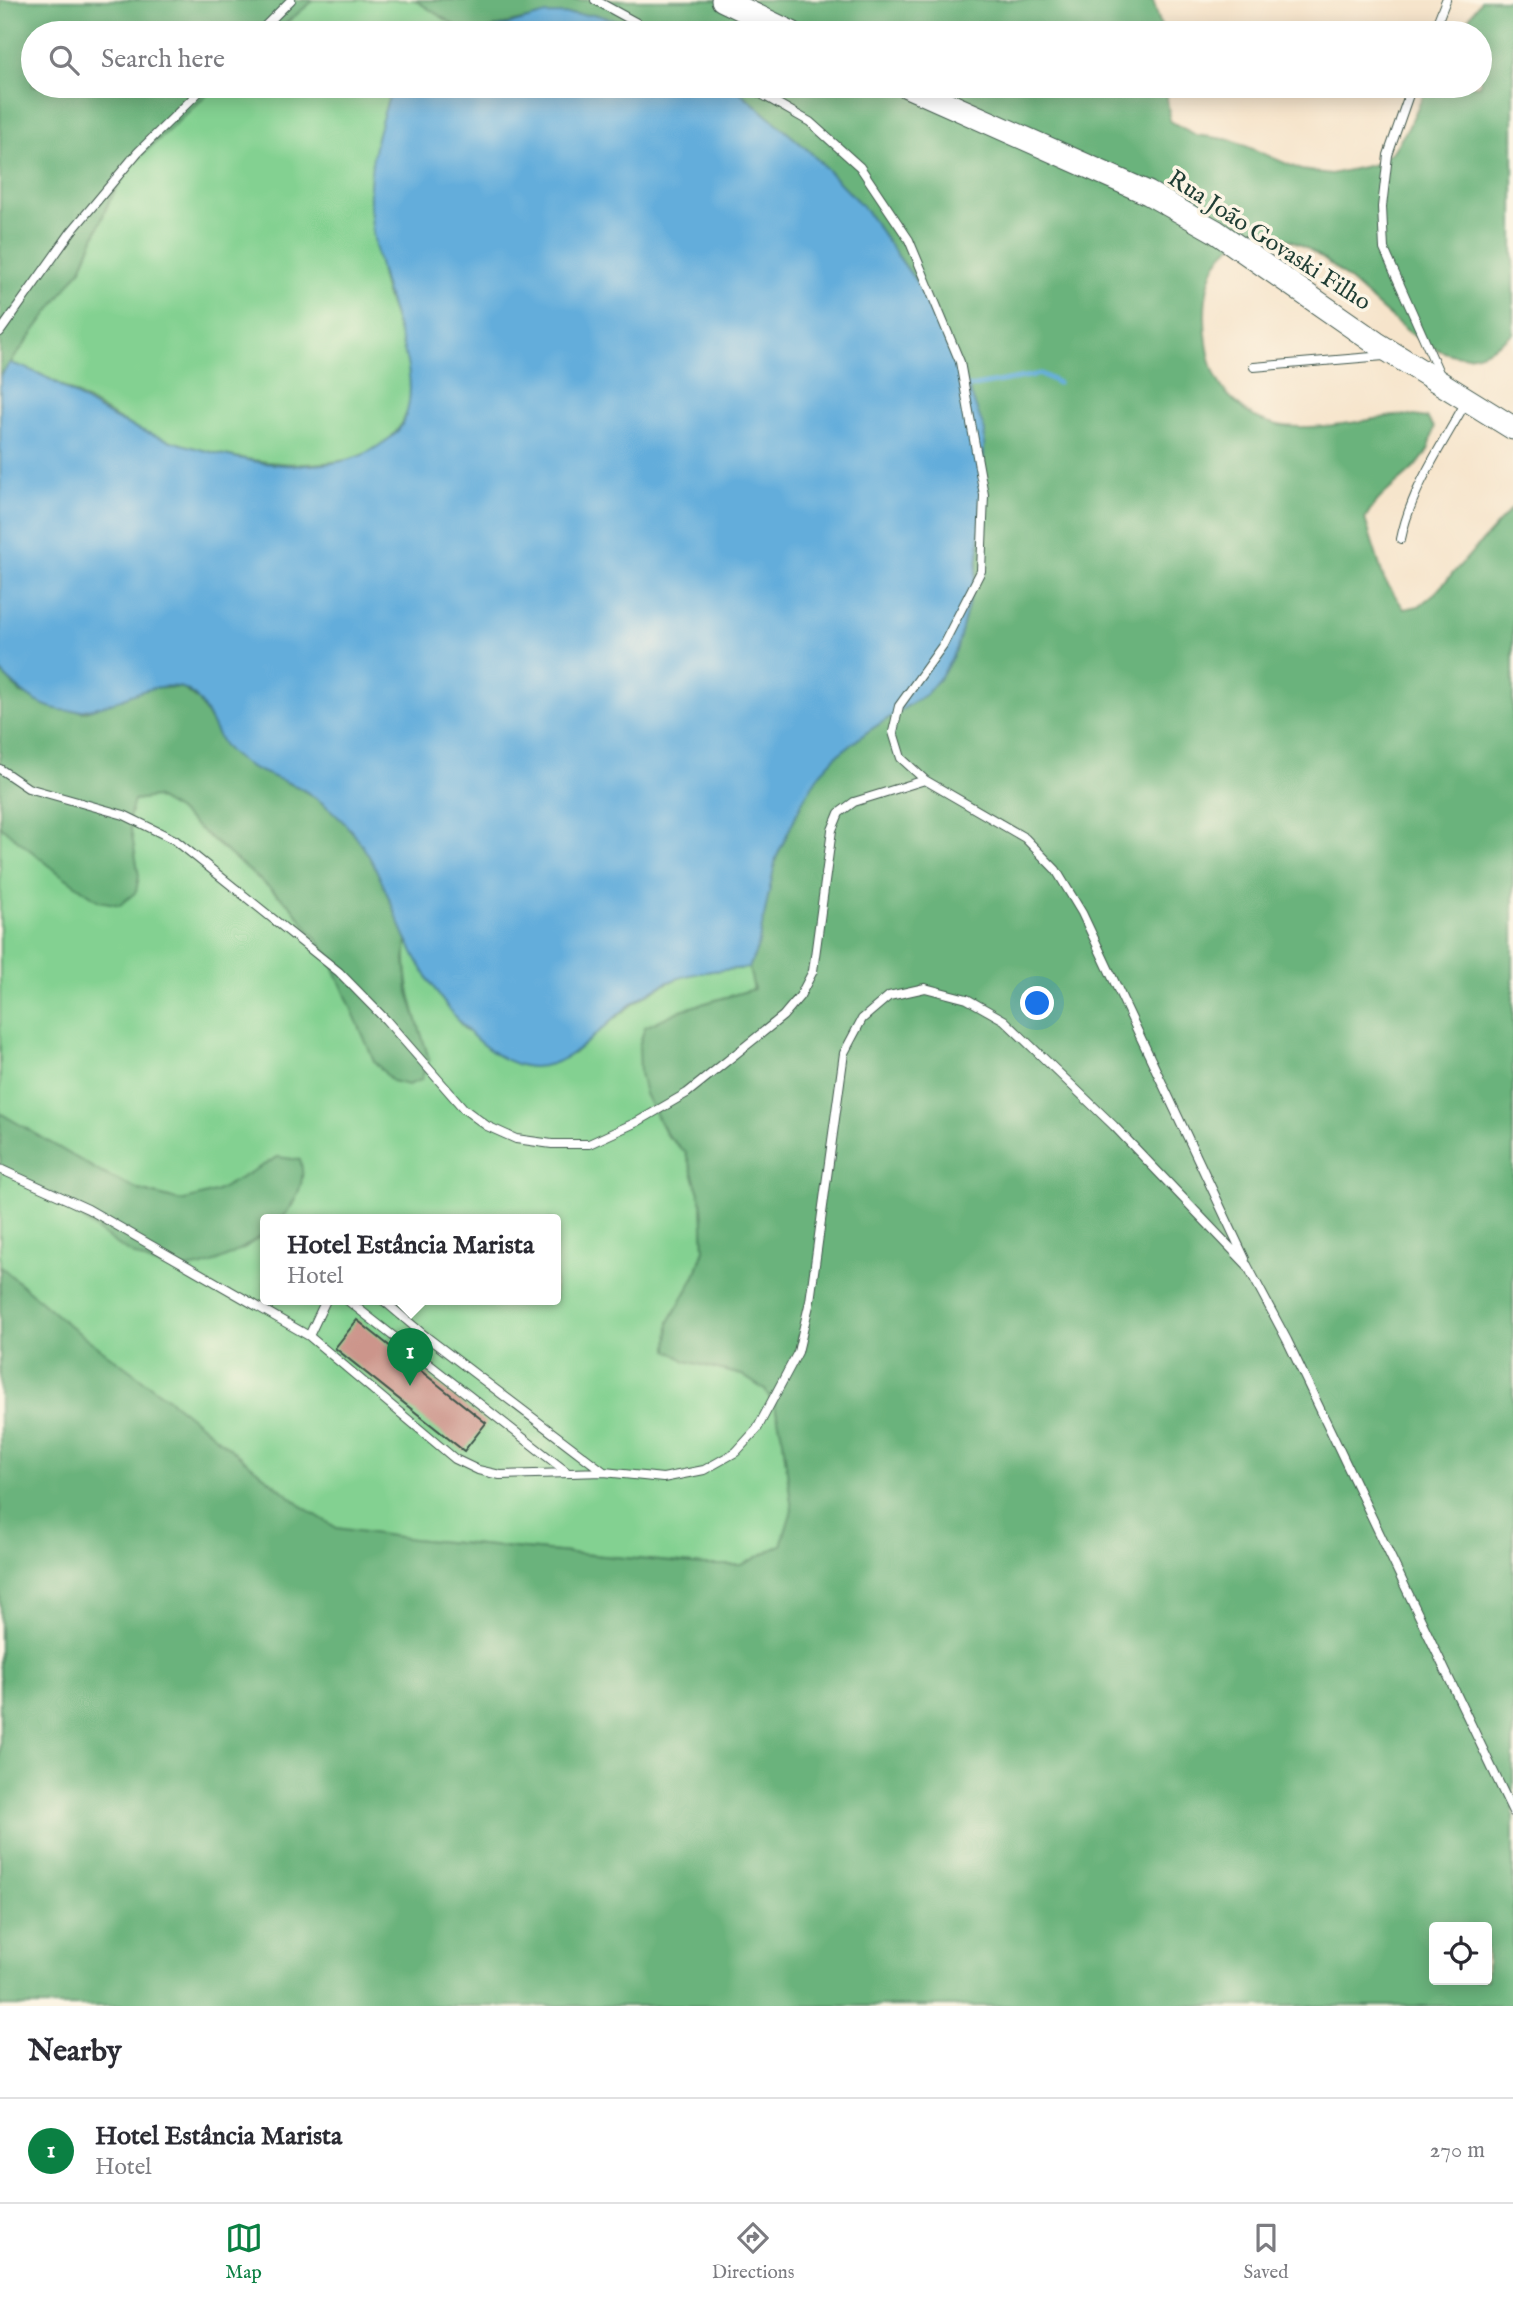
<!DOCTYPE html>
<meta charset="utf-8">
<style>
:root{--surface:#fff;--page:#f2f2f3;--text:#2b2b33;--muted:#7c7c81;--line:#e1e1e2;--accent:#0b8043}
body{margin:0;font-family:"IM FELL English",serif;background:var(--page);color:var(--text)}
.controls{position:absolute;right:21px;bottom:21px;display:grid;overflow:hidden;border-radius:7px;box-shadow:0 4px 18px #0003}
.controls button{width:63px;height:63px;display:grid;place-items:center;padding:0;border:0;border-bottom:2px solid var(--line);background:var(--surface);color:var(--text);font:35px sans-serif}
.you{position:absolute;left:1038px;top:1004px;width:24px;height:24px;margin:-18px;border:5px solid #fff;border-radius:50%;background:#1a73e8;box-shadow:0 0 0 10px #1a73e833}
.badge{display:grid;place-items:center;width:46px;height:46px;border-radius:50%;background:var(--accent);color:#fff;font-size:23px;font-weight:700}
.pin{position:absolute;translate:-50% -58px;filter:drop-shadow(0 2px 4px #0008)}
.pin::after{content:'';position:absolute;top:37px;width:24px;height:21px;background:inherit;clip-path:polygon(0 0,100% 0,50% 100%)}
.popup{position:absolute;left:260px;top:1214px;width:301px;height:91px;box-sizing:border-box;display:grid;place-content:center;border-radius:7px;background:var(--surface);filter:drop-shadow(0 2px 5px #0005);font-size:23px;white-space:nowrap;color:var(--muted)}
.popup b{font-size:26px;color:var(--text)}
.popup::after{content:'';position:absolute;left:50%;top:100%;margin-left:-14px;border:14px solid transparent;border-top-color:var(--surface)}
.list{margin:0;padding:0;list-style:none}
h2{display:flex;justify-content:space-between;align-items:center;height:91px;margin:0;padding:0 28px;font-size:30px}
h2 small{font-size:23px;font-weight:400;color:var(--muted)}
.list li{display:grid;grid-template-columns:46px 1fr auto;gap:21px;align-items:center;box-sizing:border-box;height:105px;padding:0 28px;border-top:2px solid var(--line)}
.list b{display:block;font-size:26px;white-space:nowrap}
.list p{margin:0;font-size:23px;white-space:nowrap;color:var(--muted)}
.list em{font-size:23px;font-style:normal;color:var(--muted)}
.icon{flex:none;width:38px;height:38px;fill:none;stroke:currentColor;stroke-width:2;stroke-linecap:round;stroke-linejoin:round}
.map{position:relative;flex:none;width:1513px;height:2006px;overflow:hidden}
.search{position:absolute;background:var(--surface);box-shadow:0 4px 18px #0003;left:21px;right:21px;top:21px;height:77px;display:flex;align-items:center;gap:18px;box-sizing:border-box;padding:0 24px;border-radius:38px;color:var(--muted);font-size:26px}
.sheet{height:196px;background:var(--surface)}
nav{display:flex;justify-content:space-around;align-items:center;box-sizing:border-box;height:98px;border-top:2px solid var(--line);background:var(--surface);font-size:19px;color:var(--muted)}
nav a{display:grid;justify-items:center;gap:4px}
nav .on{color:var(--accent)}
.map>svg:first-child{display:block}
.green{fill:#83d191;stroke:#518762;stroke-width:2}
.forest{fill:#6ab37b;stroke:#447858;stroke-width:2;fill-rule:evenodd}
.water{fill:#63addb;stroke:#417588;stroke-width:2}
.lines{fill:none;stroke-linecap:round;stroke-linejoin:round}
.stream{stroke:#63addb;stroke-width:5}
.building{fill:#cc958b}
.lane-casing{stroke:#3f564b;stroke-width:10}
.secondary-casing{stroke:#3f564b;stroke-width:25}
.lane{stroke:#fff;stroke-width:8}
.secondary{stroke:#fff;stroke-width:23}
.labels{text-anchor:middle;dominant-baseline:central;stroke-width:7;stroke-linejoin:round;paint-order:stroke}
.street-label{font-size:24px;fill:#1f3d34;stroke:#fcf5e5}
</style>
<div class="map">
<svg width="1513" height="2006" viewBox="0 0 1513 2006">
<rect width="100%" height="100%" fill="#fcf5e5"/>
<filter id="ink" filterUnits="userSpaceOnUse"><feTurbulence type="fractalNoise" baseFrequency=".0143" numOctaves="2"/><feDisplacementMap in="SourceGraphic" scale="14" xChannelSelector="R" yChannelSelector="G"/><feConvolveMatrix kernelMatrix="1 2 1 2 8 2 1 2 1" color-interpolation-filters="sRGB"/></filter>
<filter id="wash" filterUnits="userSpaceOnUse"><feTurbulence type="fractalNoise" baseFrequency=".00686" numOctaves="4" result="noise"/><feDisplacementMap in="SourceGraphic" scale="28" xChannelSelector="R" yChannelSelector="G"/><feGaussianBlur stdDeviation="1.57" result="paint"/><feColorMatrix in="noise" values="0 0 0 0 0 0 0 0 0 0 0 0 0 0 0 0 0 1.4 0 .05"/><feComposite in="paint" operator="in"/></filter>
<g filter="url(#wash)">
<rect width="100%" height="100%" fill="#f6e4cb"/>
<path class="green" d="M314,0H415L467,33H274Z
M216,86H395L392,88C389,131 386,173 383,215C382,232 378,252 380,268C385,307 416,358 411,396C395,501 222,459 156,436C104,418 63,377 10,363L82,267L109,201L131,165Z
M154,797L177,810L290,905L328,954L345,989L429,1059C417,1019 402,982 407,940L438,994L466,1031L573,1054C605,1027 635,997 674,980C696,970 725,970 749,968L754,989L681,1010L645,1094L666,1135L686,1153L702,1203L704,1249L695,1276L669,1322L686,1361L742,1375L765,1390L775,1406L783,1440L794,1525L786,1556L765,1566L704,1565L413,1539L350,1531L319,1525L0,1279V1165L46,1192L242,1250L265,1233V1300H555V1220H281L296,1200L278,1157L215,1193L181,1201L139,1190L102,1173L0,1113V826L129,818L134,800Z"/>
<path class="forest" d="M0,0H314L274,33H33V86H216L131,165L109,201L82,267L0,377Z
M415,0H1153L1163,33H646C585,5 540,11 478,33H467Z
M1481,0H1513V333C1495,348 1474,361 1450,354C1386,337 1320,220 1250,236C1244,237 1238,242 1232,246C1206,264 1203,305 1206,334C1208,355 1213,381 1230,397C1235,401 1240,407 1245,411C1280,436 1330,426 1369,420C1391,416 1405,413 1427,418L1434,428C1432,435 1431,444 1428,450C1413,477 1378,491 1365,519L1384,579L1404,609L1419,606L1436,592L1513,507V2006H0V1266L66,1323L171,1401L303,1507L337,1528L413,1539L704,1565H742L781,1545L792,1510L783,1440L775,1406L765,1390L742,1375L686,1361L668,1350L669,1322L695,1276L704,1250L702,1203L686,1153L667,1135L645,1094L640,1073L639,1046L645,1027L681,1010L754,989L749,968L758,946L776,858L803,800L820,773L836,756L867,732L926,694L943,674L957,648L966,382L917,283L864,208L809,151L733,86H1168L1167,99L1170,121L1196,135L1232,140L1301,170L1331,174L1372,165L1393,151L1408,128L1428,86H1480V33H1459ZM1434,1927H1487V1980H1434Z
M0,671L21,693L84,712L151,687L183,688L199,701L226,748L243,762L301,789L319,800L352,828L372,858L407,940L405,958L408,992L429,1059L421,1080L408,1085L392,1081L374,1061L328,954L290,905L177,810L155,797L134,800L129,818L139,876L136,892L120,905L99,901L60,874L0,826Z
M0,1113L102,1173L139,1190L181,1201L215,1192L278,1157L300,1160C308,1182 294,1203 281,1220H265V1233C241,1250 212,1269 181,1269C135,1269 84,1217 47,1193C32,1183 15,1174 0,1165Z"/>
<path class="water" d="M546,14L597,15L619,21L646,33H478Z
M395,86H733L809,151L864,208L917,283L966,382L985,431L979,548L975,579L957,648L943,674L926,694L867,732L836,756L820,773L803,800L776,858L758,946L749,968C725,970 698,971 676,979C662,984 646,994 634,1002C603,1023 567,1075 524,1066C472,1055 427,983 406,938C384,890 374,848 333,812C322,802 311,794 298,787C275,776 242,769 225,747C212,730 205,696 183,688C166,683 146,689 131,695C73,720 45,718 0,671V377L10,363C53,375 75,398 112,417C152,438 208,453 253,461C287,468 342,468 372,450C386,441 400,434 405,418C418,382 402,344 392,310C383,280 374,249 371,217C366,171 377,131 392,88Z"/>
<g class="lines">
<path class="stream" d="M963,388L1041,374L1058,383"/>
</g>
<g id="blocks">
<path class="building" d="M357,1320L486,1423L464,1451L335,1348Z"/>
</g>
</g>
<g filter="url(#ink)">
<use href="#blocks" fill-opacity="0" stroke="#3f564b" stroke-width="2"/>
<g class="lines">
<defs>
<path id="lane" d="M595,0L655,33
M258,33L291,0
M1433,33L1446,0
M747,86L810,122L860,167L909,240L960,362L984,495L981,571L943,645L899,706L893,732L901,758L925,780L1025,838L1056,870L1082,913L1245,1259
M1412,86L1388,155L1382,207L1384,249L1441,377
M0,332L71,232L138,152L205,86
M1254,367L1384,356
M1401,539C1411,489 1443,444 1467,400
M0,769L28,788L124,815L175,840L339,972L386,1020L464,1109L487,1126L516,1139L552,1144H589L637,1122L687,1093L783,1016L800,996L813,971L832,830L839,813L854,802L925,780
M0,1169L88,1209L309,1336L455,1459L478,1470L500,1475L604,1472
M347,1300L568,1473
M383,1300L424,1335L604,1472L663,1478L704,1470L736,1452L757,1429L798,1352L810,1301L844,1053L862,1019L889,996L925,988L967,999L1004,1020L1114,1126L1247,1265L1287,1340L1513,1812
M309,1336L326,1300"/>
<path id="secondary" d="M723,0L792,33
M907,86L1148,193L1215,231L1376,343L1513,428"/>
</defs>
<use href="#lane" class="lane-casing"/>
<use href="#secondary" class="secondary-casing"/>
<use href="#lane" class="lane"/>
<use href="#secondary" class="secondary"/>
</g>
</g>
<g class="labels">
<g class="street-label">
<text transform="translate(1269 241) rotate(33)">Rua João Govaski Filho</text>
</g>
</g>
</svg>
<div class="controls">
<button><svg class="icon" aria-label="locate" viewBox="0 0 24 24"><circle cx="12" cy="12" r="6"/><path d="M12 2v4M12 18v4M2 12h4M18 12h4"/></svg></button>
</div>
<div class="you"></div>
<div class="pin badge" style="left:410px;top:1386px">1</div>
<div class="popup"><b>Hotel Estância Marista</b>Hotel</div>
<div class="search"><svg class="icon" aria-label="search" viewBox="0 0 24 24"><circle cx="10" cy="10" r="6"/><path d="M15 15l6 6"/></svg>Search here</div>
</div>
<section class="sheet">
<h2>Nearby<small></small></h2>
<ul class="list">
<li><span class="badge">1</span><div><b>Hotel Estância Marista</b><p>Hotel</p></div><em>270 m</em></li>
</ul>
</section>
<nav>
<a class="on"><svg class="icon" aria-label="map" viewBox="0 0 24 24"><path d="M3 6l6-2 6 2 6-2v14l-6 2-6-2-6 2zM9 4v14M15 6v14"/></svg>Map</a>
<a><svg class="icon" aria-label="directions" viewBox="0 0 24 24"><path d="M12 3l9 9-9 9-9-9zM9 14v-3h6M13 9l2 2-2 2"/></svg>Directions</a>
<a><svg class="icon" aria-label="saved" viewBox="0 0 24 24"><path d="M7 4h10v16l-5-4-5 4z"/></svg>Saved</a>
</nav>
